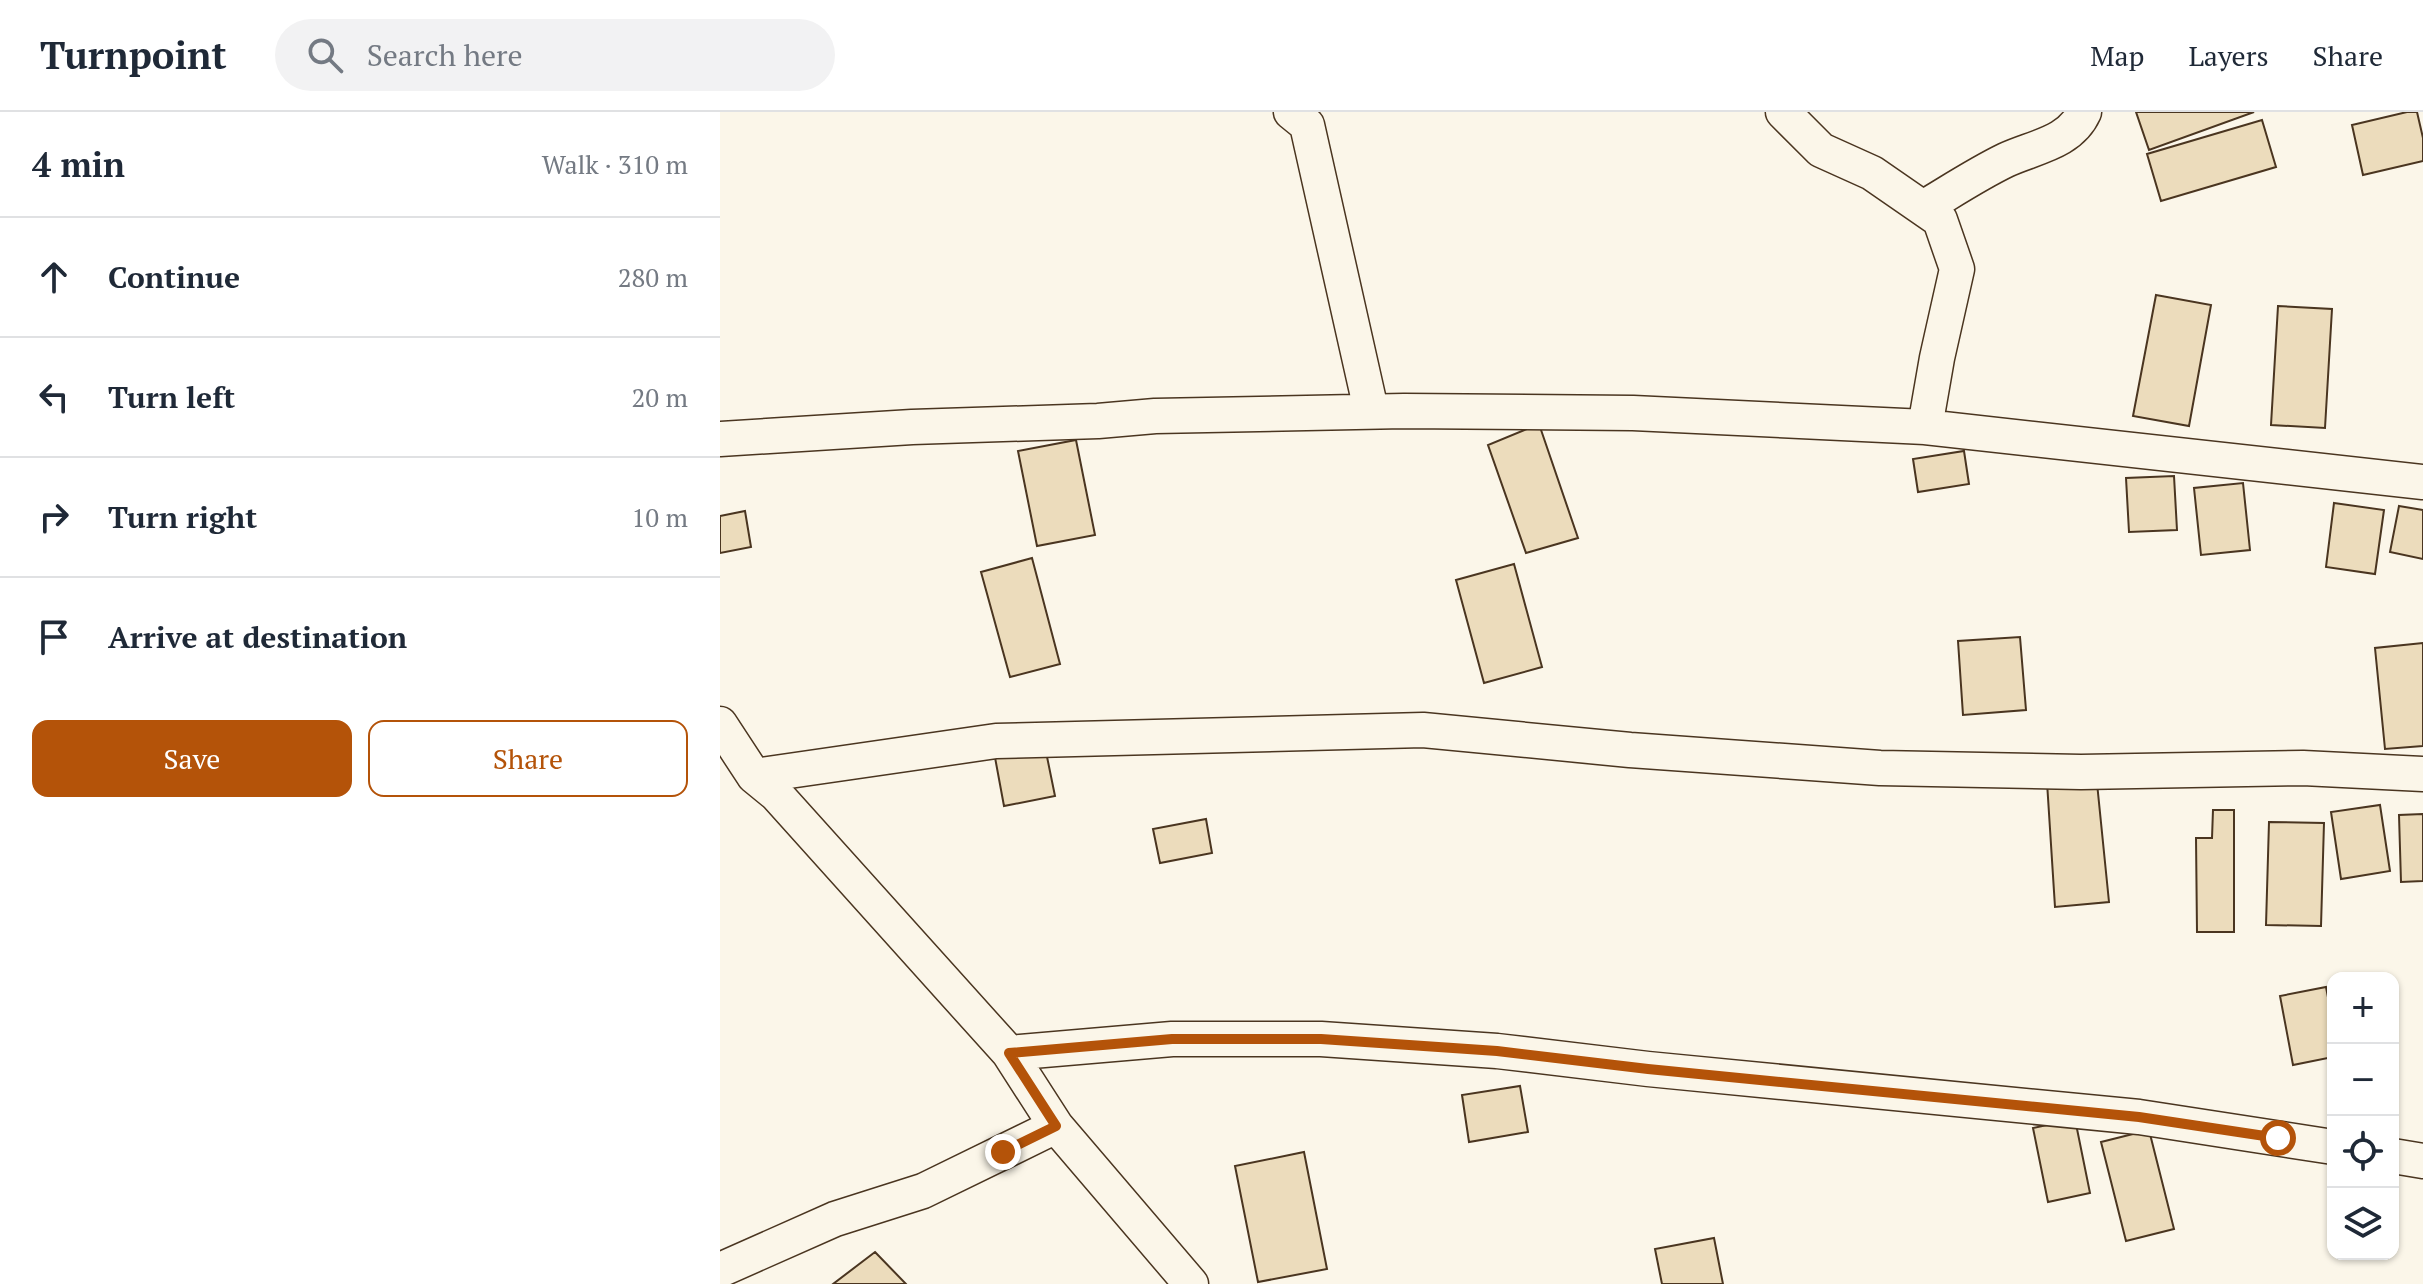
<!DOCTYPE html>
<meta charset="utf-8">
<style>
:root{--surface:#fff;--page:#f2f2f3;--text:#1f2937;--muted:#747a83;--line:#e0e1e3;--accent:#b45309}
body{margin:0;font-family:"PT Serif",serif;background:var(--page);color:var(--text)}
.controls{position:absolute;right:24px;bottom:24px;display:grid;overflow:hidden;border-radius:16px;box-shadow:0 2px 6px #0004}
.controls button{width:72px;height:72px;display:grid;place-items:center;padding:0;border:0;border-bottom:2px solid var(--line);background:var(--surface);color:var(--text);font:40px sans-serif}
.stop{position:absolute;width:24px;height:24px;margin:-18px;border:6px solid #b45309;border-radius:50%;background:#fff}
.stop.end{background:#b45309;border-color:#fff;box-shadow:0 2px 8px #0008}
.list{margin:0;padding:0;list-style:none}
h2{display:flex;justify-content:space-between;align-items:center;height:104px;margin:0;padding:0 32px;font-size:34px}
h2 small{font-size:26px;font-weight:400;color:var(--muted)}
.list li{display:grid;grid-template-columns:52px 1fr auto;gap:24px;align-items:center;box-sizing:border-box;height:120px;padding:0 32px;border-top:2px solid var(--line)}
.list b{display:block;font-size:30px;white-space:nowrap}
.list em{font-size:26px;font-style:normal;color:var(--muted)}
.actions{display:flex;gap:16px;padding:24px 32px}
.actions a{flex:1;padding:18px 0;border:2px solid var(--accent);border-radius:16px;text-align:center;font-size:28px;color:var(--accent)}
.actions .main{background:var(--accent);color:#fff}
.icon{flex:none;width:44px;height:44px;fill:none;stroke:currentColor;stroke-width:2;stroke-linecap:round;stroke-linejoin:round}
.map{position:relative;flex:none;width:1703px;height:1172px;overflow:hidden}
header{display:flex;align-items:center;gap:48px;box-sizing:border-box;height:112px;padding:0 40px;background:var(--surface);border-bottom:2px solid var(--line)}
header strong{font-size:38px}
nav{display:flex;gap:44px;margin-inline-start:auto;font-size:28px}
.search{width:560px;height:72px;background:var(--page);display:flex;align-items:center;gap:20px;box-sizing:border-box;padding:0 28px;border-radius:44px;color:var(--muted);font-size:30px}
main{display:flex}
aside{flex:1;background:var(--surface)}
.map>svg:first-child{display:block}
.building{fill:#ecdcbc;stroke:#4a3520;stroke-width:2}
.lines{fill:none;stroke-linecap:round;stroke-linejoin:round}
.minor-casing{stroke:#4a3520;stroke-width:37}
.minor{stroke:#fbf6e9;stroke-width:34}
.route{stroke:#b45309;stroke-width:10}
</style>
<header>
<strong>Turnpoint</strong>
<div class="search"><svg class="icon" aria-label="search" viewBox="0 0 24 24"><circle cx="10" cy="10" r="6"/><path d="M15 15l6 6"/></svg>Search here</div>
<nav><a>Map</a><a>Layers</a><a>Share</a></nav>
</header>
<main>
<aside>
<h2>4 min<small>Walk · 310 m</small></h2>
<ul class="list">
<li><svg class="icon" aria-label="ahead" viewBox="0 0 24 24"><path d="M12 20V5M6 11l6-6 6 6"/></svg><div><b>Continue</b></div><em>280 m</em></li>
<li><svg class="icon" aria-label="left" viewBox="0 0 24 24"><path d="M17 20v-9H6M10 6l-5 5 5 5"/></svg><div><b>Turn left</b></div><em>20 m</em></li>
<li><svg class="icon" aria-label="right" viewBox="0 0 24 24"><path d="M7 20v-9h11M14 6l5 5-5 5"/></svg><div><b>Turn right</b></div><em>10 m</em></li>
<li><svg class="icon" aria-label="arrive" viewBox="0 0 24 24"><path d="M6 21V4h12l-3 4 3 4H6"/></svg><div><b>Arrive at destination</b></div></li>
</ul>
<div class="actions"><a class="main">Save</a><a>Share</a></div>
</aside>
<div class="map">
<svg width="1703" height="1172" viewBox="0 0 1703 1172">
<rect width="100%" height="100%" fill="#fbf6e9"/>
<path class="building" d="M1416,0H1534L1429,38Z
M1687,0H1697L1703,26V49L1643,63L1632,13Z
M1542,8L1556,55L1441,89L1427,42Z
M1436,183L1491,193L1469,314L1413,304Z
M1558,194L1612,197L1605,316L1551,313Z
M819,312L858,426L806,441L768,333Z
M356,328L375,423L317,434L298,339Z
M1244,339L1249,372L1198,380L1193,347Z
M1454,364L1457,418L1409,420L1406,366Z
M1523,371L1530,438L1481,443L1474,376Z
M1614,391L1664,398L1655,462L1606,455Z
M1679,394L1703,398V447L1670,440Z
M25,399L31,435L0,441V404Z
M312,446L340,552L290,565L261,460Z
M794,452L822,555L764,571L736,468Z
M1300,525L1306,598L1243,603L1238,529Z
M1703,531V634L1665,637L1655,536Z
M324,630L335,684L284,694L274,640Z
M1327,670L1377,671L1389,790L1335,795Z
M1660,693L1670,759L1621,767L1611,700Z
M1493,698H1514V820H1477L1476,726H1492Z
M1703,702V769L1681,770L1679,703Z
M486,707L492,741L440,751L433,717Z
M1549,710L1604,711L1601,814L1546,813Z
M1606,875L1613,911V945L1573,953L1560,884Z
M800,974L808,1020L749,1030L742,983Z
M1355,1007L1370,1081L1328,1090L1313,1016Z
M1429,1018L1454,1117L1406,1129L1381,1030Z
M584,1040L607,1157L538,1170L515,1054Z
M994,1126L1003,1172H942L935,1137Z
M155,1140L186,1172H113Z"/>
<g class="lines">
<defs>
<path id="minor" d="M571,0L587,13L649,289
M1063,0L1101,38L1152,61L1220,108L1237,157L1217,246L1205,315
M1203,96C1230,80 1257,62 1286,48C1314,35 1350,31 1364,0
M0,327L192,315L378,309L435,304L684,299L913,301L1205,315L1703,370
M0,612L34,664L56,682L289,941L336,1014L471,1172
M34,664L276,629L703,618L910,638L1160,656L1361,660L1583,656L1703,662
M289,941L452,927H601L777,939L928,957L1419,1005L1613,1035
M1673,1044L1703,1049
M0,1158L115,1107L203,1079L336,1014"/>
</defs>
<use href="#minor" class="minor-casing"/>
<use href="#minor" class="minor"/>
</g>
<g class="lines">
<path class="route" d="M283,1040L336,1014L289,941L452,927H601L777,939L928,957L1419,1005L1558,1026"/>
</g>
</svg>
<div class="controls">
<button>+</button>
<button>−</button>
<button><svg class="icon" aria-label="locate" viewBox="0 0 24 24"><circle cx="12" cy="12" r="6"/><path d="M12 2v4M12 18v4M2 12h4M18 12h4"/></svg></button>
<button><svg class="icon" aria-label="layers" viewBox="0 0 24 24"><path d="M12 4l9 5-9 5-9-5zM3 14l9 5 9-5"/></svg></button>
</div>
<div class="stop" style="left:1558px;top:1026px"></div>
<div class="stop end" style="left:283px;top:1040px"></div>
</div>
</main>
